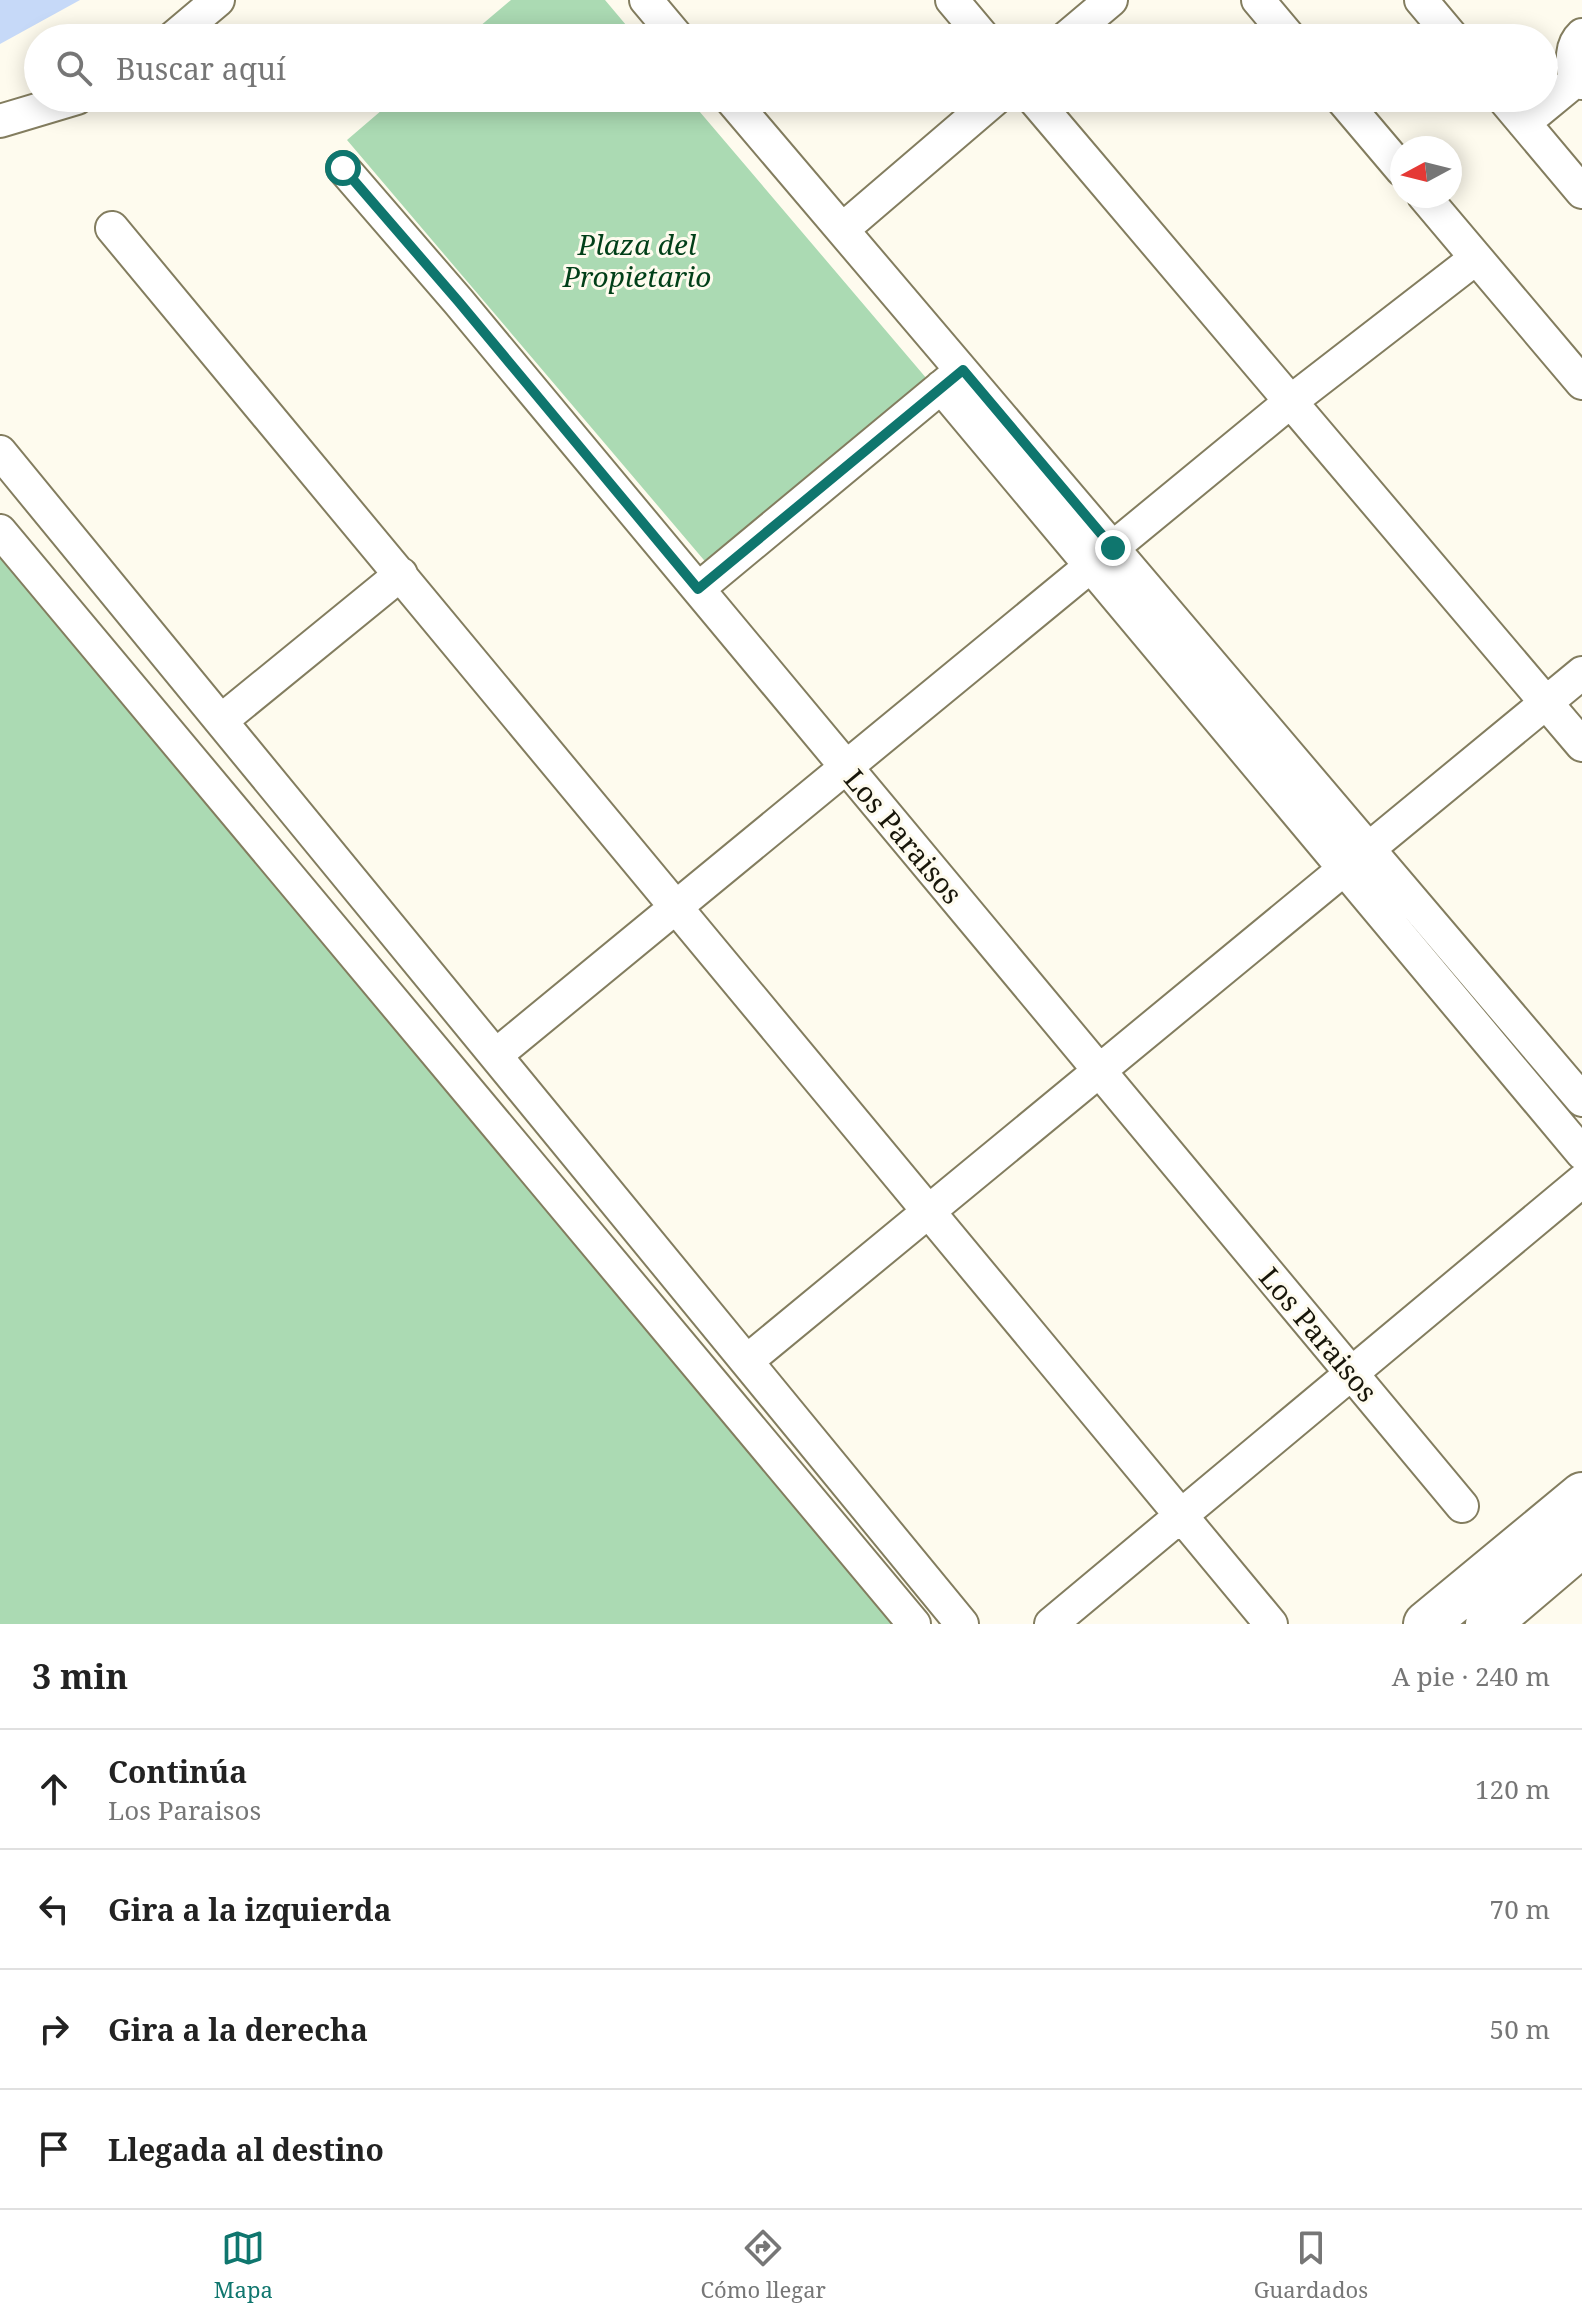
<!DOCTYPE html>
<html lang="es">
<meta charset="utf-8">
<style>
:root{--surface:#fff;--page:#f2f2f2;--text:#222;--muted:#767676;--line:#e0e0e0;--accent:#0f766e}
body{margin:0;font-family:"Noto Serif",serif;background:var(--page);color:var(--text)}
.compass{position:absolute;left:1390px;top:136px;width:72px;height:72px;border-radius:50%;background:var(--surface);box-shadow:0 4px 20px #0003;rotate:263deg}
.stop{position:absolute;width:24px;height:24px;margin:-18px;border:6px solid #0f766e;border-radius:50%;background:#fff}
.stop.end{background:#0f766e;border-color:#fff;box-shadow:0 2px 8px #0008}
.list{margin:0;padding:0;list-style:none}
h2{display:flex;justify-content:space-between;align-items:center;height:104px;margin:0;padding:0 32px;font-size:34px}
h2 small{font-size:26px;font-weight:400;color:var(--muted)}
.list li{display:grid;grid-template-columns:52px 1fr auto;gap:24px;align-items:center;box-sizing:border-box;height:120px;padding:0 32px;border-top:2px solid var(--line)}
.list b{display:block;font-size:30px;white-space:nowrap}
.list p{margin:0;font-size:26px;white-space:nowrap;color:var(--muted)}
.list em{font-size:26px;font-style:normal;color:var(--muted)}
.icon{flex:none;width:44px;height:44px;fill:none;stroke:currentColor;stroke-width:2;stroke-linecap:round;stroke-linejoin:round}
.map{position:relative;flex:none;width:1582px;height:1624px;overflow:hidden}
.search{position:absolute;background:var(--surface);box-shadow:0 4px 20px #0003;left:24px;right:24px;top:24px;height:88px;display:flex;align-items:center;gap:20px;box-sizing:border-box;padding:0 28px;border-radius:44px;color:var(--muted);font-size:30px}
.sheet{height:584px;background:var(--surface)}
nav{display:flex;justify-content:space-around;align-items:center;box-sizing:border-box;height:112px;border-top:2px solid var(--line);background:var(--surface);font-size:22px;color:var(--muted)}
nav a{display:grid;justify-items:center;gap:4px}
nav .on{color:var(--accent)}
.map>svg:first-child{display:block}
.green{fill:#abdab3}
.water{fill:#c6d9f8}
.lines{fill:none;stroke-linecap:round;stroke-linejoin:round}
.street-casing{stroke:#837d5f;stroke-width:36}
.secondary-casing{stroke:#837d5f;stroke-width:48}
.street{stroke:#fff;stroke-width:32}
.secondary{stroke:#fff;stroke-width:44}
.route{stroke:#0f766e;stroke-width:10}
.labels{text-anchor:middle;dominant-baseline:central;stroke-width:6;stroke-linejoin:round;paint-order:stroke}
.park-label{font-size:28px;font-style:italic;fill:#013f18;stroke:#fefbee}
.street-label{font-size:28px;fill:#18160a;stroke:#fefbee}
</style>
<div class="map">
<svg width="1582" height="1624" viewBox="0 0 1582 1624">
<rect width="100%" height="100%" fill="#fefbee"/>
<path class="green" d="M511,0H605L637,38H466Z
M396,98H688L927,379L709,566L347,140Z
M0,532L913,1624H0Z"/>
<path class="water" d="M0,0H80L0,44Z"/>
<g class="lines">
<defs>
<path id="street" d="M646,0L678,38
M952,0L984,38
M1258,0L1290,38
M1421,0L1453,38
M1582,35C1569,47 1573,65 1575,81L1582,83
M173,38L218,0
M1066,38L1111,0
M730,98L1582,1100
M1033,98L1582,745
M1341,98L1402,170
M1503,98L1582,192
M0,121L77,98
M1524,123L1575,81
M343,168L458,301L1462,1506
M1424,196L1582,383
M112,228L1271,1624
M843,229L996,98
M941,387L1582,1153
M0,452L962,1624
M0,531L914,1624
M698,589L957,374
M222,720L401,574
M496,1055L1290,402L1476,258
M747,1361L1582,673
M1051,1624L1582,1181"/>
<path id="secondary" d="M1426,1624L1582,1495
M1488,1624L1582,1544"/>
</defs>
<use href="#street" class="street-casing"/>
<use href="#secondary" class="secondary-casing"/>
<use href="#street" class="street"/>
<use href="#secondary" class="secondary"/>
</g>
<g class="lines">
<path class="route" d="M343,168L458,301L698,589L963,370L1113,548"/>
</g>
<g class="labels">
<g class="park-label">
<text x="637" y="244">Plaza del<tspan x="637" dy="32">Propietario</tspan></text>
</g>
<g class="street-label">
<text transform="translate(904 836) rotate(50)">Los Paraisos</text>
<text transform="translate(1319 1334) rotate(50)">Los Paraisos</text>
</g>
</g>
</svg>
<svg class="compass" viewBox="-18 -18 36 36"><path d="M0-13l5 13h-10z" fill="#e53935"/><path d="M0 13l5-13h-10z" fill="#767676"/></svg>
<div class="stop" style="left:343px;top:168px"></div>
<div class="stop end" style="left:1113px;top:548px"></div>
<div class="search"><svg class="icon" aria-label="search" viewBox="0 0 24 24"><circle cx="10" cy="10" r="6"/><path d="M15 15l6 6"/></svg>Buscar aquí</div>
</div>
<section class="sheet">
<h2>3 min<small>A pie · 240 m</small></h2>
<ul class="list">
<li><svg class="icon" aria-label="ahead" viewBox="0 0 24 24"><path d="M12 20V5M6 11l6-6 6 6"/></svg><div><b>Continúa</b><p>Los Paraisos</p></div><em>120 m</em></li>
<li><svg class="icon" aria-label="left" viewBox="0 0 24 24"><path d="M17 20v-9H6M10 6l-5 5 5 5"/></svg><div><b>Gira a la izquierda</b></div><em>70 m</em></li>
<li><svg class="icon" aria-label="right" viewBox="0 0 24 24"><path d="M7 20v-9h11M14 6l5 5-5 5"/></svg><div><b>Gira a la derecha</b></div><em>50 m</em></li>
<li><svg class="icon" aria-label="arrive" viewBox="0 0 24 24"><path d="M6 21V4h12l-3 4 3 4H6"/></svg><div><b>Llegada al destino</b></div></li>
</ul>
</section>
<nav>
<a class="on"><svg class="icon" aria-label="map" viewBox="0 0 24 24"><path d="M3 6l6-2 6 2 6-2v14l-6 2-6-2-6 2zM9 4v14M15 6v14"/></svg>Mapa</a>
<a><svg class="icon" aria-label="directions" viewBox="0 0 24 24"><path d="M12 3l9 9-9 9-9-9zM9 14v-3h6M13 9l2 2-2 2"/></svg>Cómo llegar</a>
<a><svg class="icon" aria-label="saved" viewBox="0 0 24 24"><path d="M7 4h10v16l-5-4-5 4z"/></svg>Guardados</a>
</nav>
